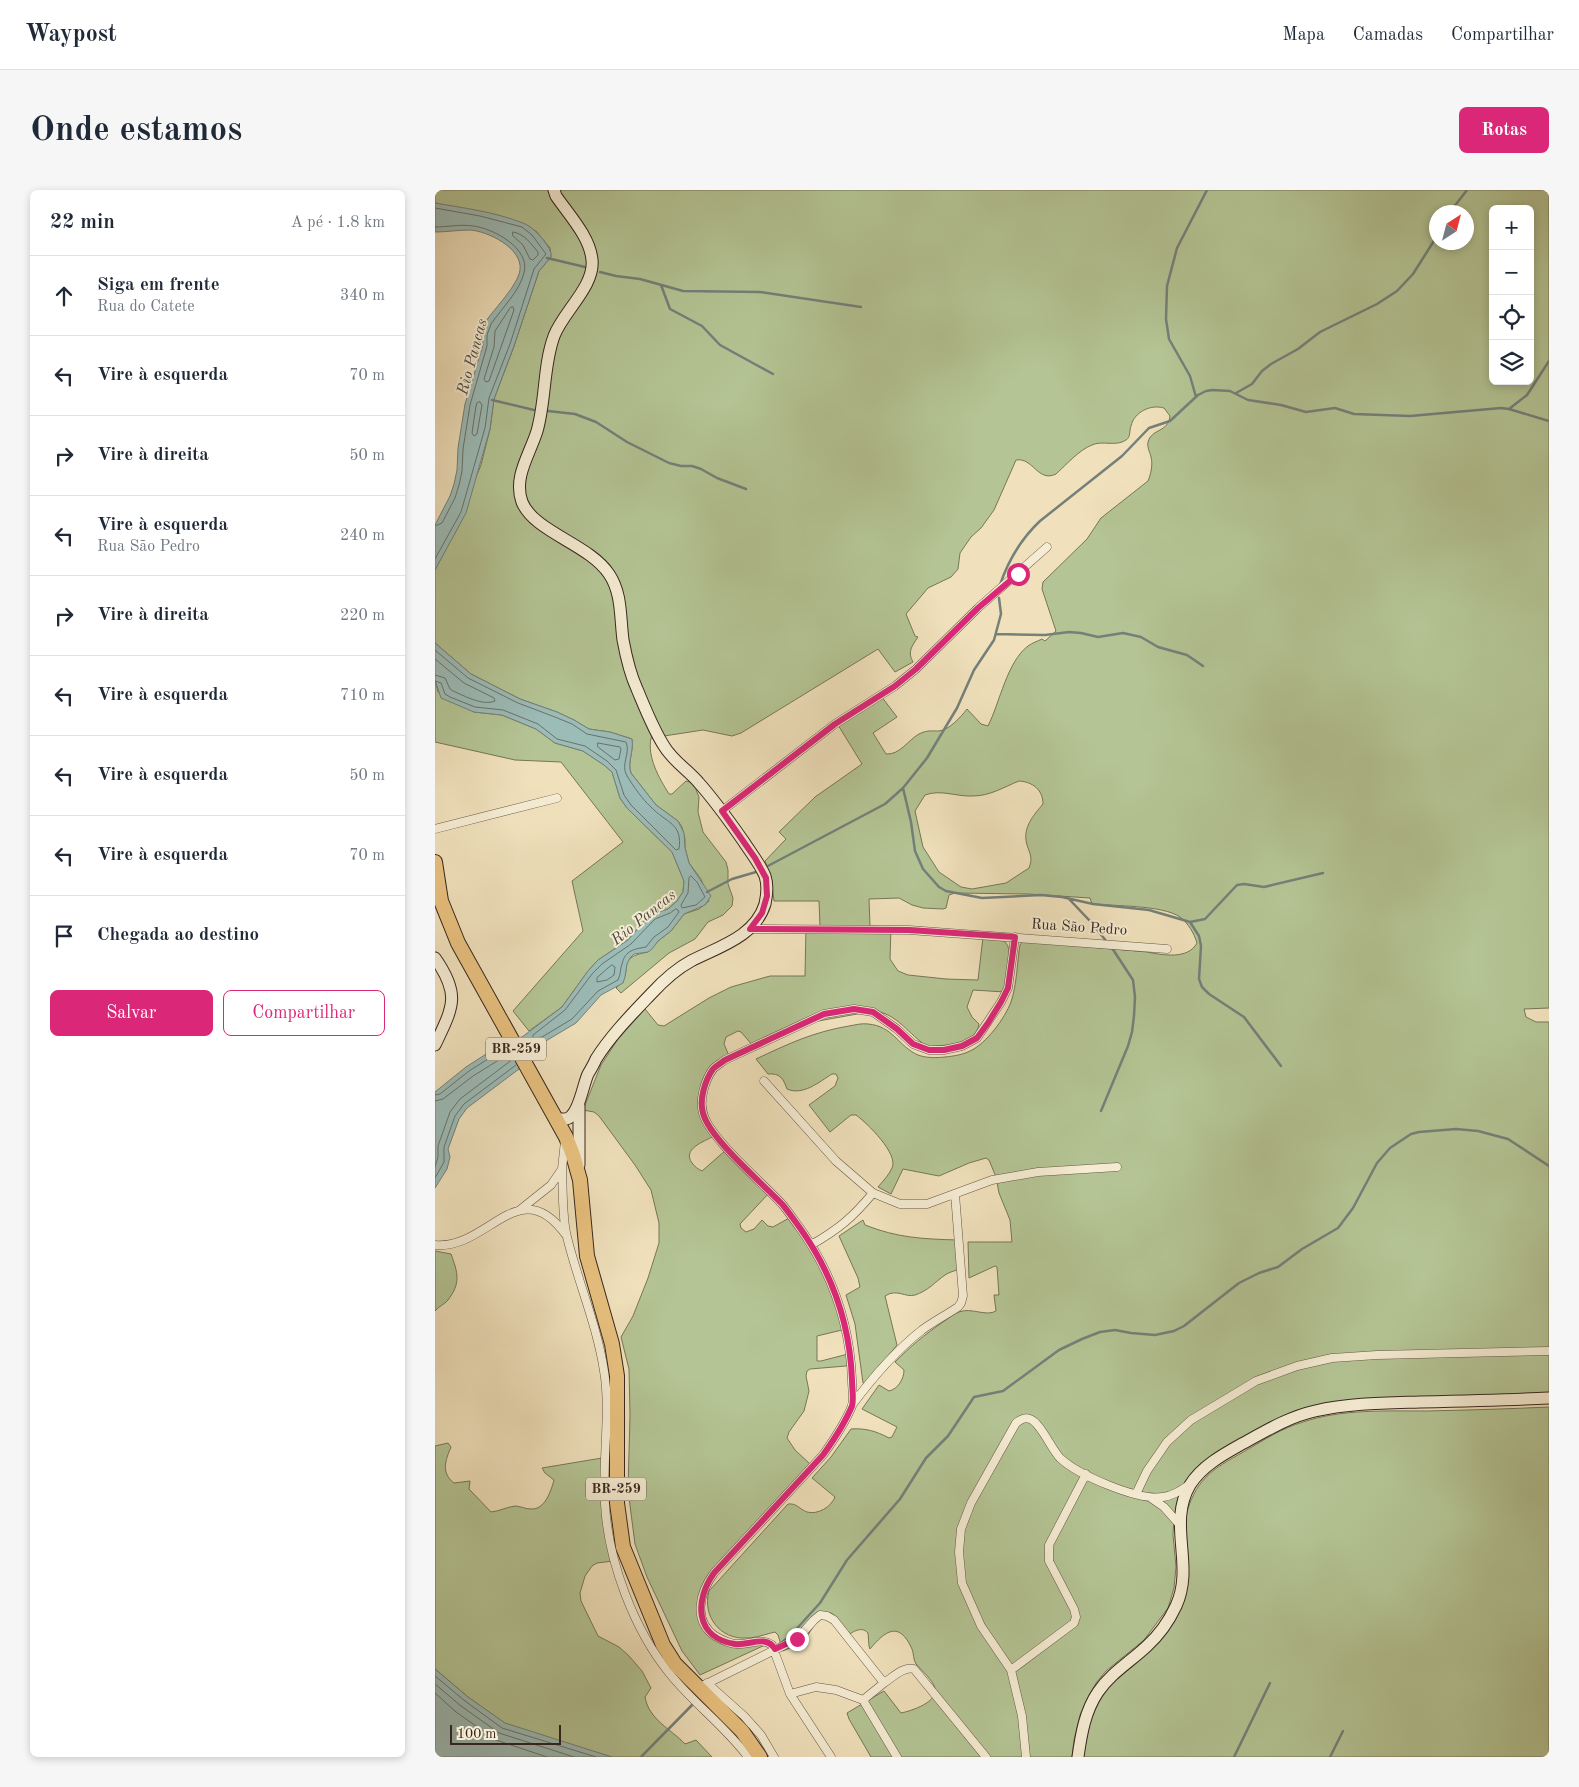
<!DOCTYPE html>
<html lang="pt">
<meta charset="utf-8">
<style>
:root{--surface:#fff;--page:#f6f6f7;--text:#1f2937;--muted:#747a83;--line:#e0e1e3;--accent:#db2777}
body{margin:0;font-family:"Old Standard TT",serif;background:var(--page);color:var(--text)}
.controls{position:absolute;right:15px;top:15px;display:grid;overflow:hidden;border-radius:8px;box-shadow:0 2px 8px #0003}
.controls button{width:45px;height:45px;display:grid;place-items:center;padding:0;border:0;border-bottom:1px solid var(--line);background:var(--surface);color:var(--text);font:25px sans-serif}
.compass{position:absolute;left:994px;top:15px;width:45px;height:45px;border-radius:50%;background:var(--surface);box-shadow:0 2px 8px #0003;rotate:36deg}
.scale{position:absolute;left:15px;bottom:12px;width:111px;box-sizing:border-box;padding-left:5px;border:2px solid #37271d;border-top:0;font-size:14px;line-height:18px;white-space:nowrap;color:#37271d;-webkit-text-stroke:4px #f5ecd3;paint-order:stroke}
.stop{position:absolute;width:15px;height:15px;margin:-11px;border:4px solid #db2777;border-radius:50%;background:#fff}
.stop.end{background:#db2777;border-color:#fff;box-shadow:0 1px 5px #0008}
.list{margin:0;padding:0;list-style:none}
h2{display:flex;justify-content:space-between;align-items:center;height:65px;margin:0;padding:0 20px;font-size:21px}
h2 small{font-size:16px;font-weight:400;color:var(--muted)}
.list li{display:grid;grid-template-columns:32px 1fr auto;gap:15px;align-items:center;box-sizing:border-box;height:80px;padding:0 20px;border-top:1px solid var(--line)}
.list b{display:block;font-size:19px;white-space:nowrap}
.list p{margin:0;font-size:16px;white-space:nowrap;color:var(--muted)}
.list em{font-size:16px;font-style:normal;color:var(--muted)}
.actions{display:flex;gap:10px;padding:15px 20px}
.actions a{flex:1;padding:11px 0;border:1px solid var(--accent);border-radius:8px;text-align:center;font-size:18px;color:var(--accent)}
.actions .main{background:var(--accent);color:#fff}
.icon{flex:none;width:28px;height:28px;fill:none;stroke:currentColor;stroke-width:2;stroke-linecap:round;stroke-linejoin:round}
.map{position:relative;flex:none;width:1114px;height:1567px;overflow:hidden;border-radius:8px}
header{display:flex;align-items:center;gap:30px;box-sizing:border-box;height:70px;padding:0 25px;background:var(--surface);border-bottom:1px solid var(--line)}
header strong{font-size:24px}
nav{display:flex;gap:28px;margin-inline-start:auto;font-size:18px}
.intro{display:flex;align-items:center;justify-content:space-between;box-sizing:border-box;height:120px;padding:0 30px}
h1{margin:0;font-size:35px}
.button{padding:12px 22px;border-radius:8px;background:var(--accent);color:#fff;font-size:18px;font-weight:700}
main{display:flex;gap:30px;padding:0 30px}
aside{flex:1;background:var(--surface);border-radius:8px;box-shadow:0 2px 8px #0003}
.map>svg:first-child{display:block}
.green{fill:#b4c494;stroke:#767658;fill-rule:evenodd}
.water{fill:#9cbcb8;stroke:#74807a}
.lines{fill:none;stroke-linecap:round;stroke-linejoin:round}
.shore{stroke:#6a726a;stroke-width:1}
.stream{stroke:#74807a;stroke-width:2.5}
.street-casing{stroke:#655645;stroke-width:9}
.secondary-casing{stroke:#37271d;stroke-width:13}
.highway-casing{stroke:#37271d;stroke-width:16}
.street{stroke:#f5ecd3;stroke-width:8}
.secondary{stroke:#f5ecd3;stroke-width:11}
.highway{stroke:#e8c07e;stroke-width:14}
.route{stroke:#db2777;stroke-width:6}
.labels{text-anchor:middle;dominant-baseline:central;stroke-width:4;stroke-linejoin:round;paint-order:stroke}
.shield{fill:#f5ecd3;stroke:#706254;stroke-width:1}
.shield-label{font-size:14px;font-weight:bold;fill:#37271d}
.street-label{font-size:15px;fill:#37271d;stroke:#f5ecd3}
.water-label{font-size:16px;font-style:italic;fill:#504c44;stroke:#f5ecd3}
</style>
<header>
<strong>Waypost</strong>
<nav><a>Mapa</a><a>Camadas</a><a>Compartilhar</a></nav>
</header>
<div class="intro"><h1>Onde estamos</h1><a class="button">Rotas</a></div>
<main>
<aside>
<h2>22 min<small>A pé · 1.8 km</small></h2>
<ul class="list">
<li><svg class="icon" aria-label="ahead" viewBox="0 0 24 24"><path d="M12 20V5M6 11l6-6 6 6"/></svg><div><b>Siga em frente</b><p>Rua do Catete</p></div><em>340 m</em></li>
<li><svg class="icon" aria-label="left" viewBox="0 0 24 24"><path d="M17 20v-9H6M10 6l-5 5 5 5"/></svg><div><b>Vire à esquerda</b></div><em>70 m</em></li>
<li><svg class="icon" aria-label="right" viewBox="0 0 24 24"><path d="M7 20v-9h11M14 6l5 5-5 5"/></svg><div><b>Vire à direita</b></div><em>50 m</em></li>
<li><svg class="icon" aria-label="left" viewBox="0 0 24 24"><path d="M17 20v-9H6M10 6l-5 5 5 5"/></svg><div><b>Vire à esquerda</b><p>Rua São Pedro</p></div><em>240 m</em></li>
<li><svg class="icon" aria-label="right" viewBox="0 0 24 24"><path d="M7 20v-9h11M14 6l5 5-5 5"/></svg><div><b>Vire à direita</b></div><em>220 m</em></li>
<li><svg class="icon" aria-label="left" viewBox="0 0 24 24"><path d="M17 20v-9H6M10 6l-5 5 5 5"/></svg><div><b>Vire à esquerda</b></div><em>710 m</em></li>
<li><svg class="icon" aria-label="left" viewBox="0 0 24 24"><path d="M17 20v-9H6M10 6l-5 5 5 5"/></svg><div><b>Vire à esquerda</b></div><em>50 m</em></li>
<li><svg class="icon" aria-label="left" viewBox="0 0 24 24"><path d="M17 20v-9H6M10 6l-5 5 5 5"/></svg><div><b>Vire à esquerda</b></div><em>70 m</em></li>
<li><svg class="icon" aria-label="arrive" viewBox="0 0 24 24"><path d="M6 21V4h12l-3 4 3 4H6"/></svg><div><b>Chegada ao destino</b></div></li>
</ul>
<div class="actions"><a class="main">Salvar</a><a>Compartilhar</a></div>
</aside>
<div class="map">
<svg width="1114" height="1567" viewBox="0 0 1114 1567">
<rect width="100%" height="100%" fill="#f0e1bc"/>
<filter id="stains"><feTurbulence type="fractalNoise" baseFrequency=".004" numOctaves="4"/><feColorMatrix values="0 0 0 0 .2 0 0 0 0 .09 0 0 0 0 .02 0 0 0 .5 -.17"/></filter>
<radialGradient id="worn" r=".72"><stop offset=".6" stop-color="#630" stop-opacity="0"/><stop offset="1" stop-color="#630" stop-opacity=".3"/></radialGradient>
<path class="green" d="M0,0H1114V818L1089,819L1091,827L1101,832H1114V1206L890,1215L783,1263L743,1311L739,1328L738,1345L741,1377L739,1398L733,1418L709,1450L671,1481L661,1493L645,1525L639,1550L637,1567H436L414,1529L412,1523L449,1501L466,1523C476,1521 504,1512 500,1498C497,1489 487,1481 481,1474C478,1469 479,1464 477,1459C464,1430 450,1441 435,1459L434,1456L433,1443C426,1435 416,1443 409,1448L399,1425L396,1423C381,1424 377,1444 367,1451C362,1455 355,1458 348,1461L343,1445L340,1442C331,1444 321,1448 312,1448C285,1450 267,1426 274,1401L353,1314C362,1313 364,1319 372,1322C383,1325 396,1317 400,1307L377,1288L396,1267L416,1239C430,1238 441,1241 454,1248L457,1247L462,1237L427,1219L444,1195L454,1201C463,1199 469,1189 469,1180L460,1172C476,1156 489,1145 508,1132C513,1129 518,1124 524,1122C536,1117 551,1127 561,1121L559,1105H564L562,1077L560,1076L534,1088L533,1052H577L575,1030L564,1003L561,987L554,970L551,968L534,973L504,986L468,979L456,1004L443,997C448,991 454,985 457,978C464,964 432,933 421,925H416L395,942L374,915L400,896L403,888L401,884H397C384,892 368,906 352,899C348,888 345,883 333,884L321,869C353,854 378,842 414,836C420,835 427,833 433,834C458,836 463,856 483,865C491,868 501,868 510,867C519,866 527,865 535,861C551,854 570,828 576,812C582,794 582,773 585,755L588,751L712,762C727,765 753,770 762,753C759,743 753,733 745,727C728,715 678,716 657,714L655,708L593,704L520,703L514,705L511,718L508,719L488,718L477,715L464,708L434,709L435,736L456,737L455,769L463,781L473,785L511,789L543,790L548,747C554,748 562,748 567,750C581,755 572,791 570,802L538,800L532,817L537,827L544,834C541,855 510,855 493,857C474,845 462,823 439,821L372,833L319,857L306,842L303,841L291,847L289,854L295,868C262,898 267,906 279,946C268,952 247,959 257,973C260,977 263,979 267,981L291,960L335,1002L305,1034L306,1038L311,1042L319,1039L327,1030L333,1036L338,1037L356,1027L373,1052L403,1116L407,1140L382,1146V1171H386L413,1164L414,1174L411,1176L375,1179L372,1181L371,1186L374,1201L369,1221L354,1242L352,1248L360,1260L375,1274L270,1390L263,1419C274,1442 277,1457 307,1455C315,1455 323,1454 330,1455L265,1485L247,1461L212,1387L200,1354L193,1300L195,1225L194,1179L186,1147L198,1126L213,1088L224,1053V1033L216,1000L200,975L164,926L159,922L148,920L166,875L183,849L210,819L223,835L229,836L274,808L296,797L335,786H370L371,737L385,736L384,711H339L336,687L330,671L351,649L344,642L380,607L427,574L403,535L446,506L462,527L438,543L451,564C465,565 473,550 484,544C492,540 496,541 504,541C514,540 526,527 532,519L546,534L553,536C565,512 572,472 593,456C597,453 603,451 607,449L610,451L621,441L607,399L608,392L652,349L666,328L713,291C716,284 718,274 716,267C715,262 712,258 713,252C717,238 733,243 735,226L729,218C716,214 699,222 696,236C694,241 696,247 691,250C681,257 667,250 657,255C644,260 632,274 621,284C603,293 598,267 581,270L559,320L546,338L536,347L525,363L523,379L516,387L493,398L471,424L480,446L483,447C477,456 472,462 478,472L460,482L443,459L306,543L297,546L268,540L216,548C212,567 224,588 234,604H237L251,591L255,592L260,597L264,607L263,622L268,642L291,672L293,680V694L298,708L297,716L288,725L273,732L260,749L234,763L186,803L181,798C202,782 177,768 213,762L223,751L236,741L249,724L264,719L274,711L266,689L254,673L250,658V649L247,637L243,631L221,615L196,583C192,573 199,561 197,549L175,542L154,539L139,530L122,522L85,509L36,484L0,453V380L11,358L46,275L55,239L59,209L79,156L104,81L116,67L115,58L101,41L0,13ZM1058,19H1095V191H1058ZM1002,22H1032V52H1002ZM584,591C598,592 608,600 608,614C598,626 587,638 592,655C595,664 598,668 594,678L571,693L537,699L526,697L504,682L488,657L480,621L490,605C506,599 522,607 538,606C555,606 569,597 584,591Z
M0,490L3,502L39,522L67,525L101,539L120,553L148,561L169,575L177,582L185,608L192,618L237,662L249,691L248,702L242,711L233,719L218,724L212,728L193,750L163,770L153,781L127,817L94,841L78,821L148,741L137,691L188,652L126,572L80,570L0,552Z
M428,1030L430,1035C463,1048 488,1049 523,1050L524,1079C520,1081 514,1082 510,1085C500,1092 493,1101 480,1105C470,1108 462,1098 450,1106L462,1155L430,1194L428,1193L420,1134L411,1105L425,1097L423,1088L404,1046Z
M0,1061L16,1064C23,1083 26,1093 13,1110C9,1115 4,1116 0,1121Z
M1114,1217V1567H648L656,1528L670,1499L738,1431L750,1329C760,1289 776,1280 810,1261C829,1250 847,1238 868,1232C907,1219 951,1221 992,1221C1033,1220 1073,1219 1114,1217Z
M13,1253L16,1257C10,1271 6,1283 19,1293L35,1291L34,1299L56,1322C65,1321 72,1317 80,1316C85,1316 90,1319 96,1319C110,1320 116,1301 119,1290L110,1283L107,1278L167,1268C166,1303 165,1337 178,1371L162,1373L157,1376L150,1386L145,1403L146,1411L163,1446L184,1457L194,1466L207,1481L216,1498L210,1507C214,1530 236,1539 250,1554L261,1550L277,1567H177L85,1540L69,1533L33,1507L0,1479V1256Z"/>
<path class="water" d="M0,13C29,18 60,22 88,33C99,37 112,52 116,63V67L104,81L79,156L59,209L55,239L31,323L0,380V335L15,306L19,294L22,280L23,258L30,214L48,155L47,144L51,131C60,118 83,95 85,80C88,58 52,41 35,40C23,40 12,42 0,42Z
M0,453L36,484L85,509L122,522L139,530L154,539L175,542L197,549C199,561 192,573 196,583L221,615L243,631L249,643L250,658L254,673L276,706L270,715L249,724L236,741L223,751L217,759L213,762L199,764L195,768L192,774L190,787L188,793L166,805L141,833L109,852L93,857L88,876L32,918L24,929L13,959L15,967L12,979L0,998V902L31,877L73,850L87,847L127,817L153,781L163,770L193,750L212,728L218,724L233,719L242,711L248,702L249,691L237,662L192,618L185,608L177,582L169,575L148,561L120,553L101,539L67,525L39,522L6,508L0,490Z
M0,1479L33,1507L70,1533L177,1567H0Z"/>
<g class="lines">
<path class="shore" d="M0,18L45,26L87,37L97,45L111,64L99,79L75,154L54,208L50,238L26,322L0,369
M0,37C13,37 25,34 38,36C57,38 96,58 89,83C84,102 67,118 56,134L52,145V156L35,215L28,259L27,281L24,295L20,308L7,333L0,336
M78,42C90,44 96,54 103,62V65L98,70L95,69L88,55L78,46Z
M78,117L79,120L54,191L51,192L49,189L59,157L60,141L75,118Z
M45,212L47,215L42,244L39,246L37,243L41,216L42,213Z
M0,460L33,488L83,513L120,527L137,534L152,544L191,552C196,564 185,574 192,586C199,597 207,609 216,617C231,633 248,633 244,659L241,660L196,615L189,605L181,580L172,571L150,556L122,549L103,534L68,520L40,517L15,507L10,504L6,493L0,491
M0,469L29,493L59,508L60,511C47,516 30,506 18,501L15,499L10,488L0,485
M163,553L185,557L186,559L184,569L180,570L163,557Z
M256,686L262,692L270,707L261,715L247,718L246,715L253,703L254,688Z
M241,719L243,720L244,722L233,737L219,747L211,757C200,759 190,760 187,774C185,779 186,784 183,790L163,801L137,829L107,847L98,848V845L130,820L157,784L167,774L196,754L220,729L235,723Z
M177,775L180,777L179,785L172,790L162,792V788Z
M0,905L5,904L34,881L72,857
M0,911L8,909L38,886L75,863
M0,977L3,967V956L15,922L25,909L78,869
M0,988L9,972V957L20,926L29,914L81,875
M0,1486L30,1511L67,1538L161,1567
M0,1494L26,1516L64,1543L139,1567
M0,1503L21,1522L61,1550L112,1567"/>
<path class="stream" d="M1015,22L1032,0
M112,68L150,77
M165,82L181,86L205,89L248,101L325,102L426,117
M226,95L235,119L267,136L285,155L338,184
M801,203L817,194L827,181L836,174L863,159L885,142L942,114L962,101L978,84L1002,46
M761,207L755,186L734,149L731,129L732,96L742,58L772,0
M57,210L99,220
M1074,219L1092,205L1114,171
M113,221L140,224L161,232L192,252L234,273L246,276H257L266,279L282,288L311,299
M565,395C573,371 587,348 605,331L687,266L714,238L735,231L763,205L771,201L777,200L795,201L813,210L846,215L871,222L900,218L919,224L975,226L1066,218L1074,219L1114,231
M561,444L610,445L634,442L646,443L663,447L688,443L706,447L723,457L752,465L768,476
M468,598L476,632L480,661L488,679L504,697L511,701L547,708L606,705L627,707L658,714L714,720L755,732L770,729L802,695L809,694L829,697L888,683
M331,677L450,614L468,598L492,568L522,518L539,480L559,450L566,424L564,408
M272,702L297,689L321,682
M634,709L655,731L672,752
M755,732L764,746L766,756L764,789L767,797L774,804L809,827L846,876
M666,921L693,856L697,842L699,826L700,807L698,790L677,758
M345,1454L356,1445L385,1413L412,1370L465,1309L491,1268L513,1246L539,1207L568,1201L624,1160L647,1149L665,1142L680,1140L696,1143L720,1145L739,1141L749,1136L804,1093L824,1083L843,1077L867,1059L903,1038L918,1018L942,973L955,958L976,944L984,942L1021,939L1043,941L1073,949L1114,976
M206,1567L260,1512
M799,1567L835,1493
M895,1567L908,1541"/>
<defs>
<path id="street" d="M287,621L400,534L460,496L481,479L543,418L612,357
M0,639L122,608
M315,739L474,740L732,759
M329,891L401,971L438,1003L465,1014H492L557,990L603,982L682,977
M127,979C128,999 127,1028 132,1047C143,1092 162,1135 169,1181C176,1222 167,1271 170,1314C173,1371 199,1440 235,1484C259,1514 290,1536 313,1567
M86,1019L116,995L127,979L130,951
M0,1055C53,1060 84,980 131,1045
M376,1055C404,1039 418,1027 438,1003
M417,1215C438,1187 459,1162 487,1140C498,1132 511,1125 523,1117L526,1113L528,1106L520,1004
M701,1304L712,1281L732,1252L756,1230L821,1191L862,1176L897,1168L942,1165L1114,1161
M716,1308L729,1317L744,1334
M576,1480L639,1433L641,1427L639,1419L614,1371V1355L651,1284
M272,1493L309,1526L326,1545L339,1567
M449,1493C458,1487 469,1476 479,1479L551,1567
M263,1498L362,1449L379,1430L385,1425L392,1426L399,1430L449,1493L428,1510L462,1567
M355,1504L381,1497L401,1500L428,1510
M396,1567L355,1504L337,1455C326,1447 314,1455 302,1454C295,1454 287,1450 280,1446C257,1430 265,1402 279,1383L388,1265C398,1251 410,1233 417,1216C419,1209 417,1198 417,1190C415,1134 397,1083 365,1038C359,1030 353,1021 347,1014C328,993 274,948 268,923C264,910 270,890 278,879C281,876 286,873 290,870L389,824L419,819L438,822L462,839L478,854L494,860H509L527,856L542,848L566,812L573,798L580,747
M591,1567L587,1526L576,1480L546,1436L527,1393L524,1362L526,1339L536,1313L581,1233C585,1230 589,1227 595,1229C605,1232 617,1260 625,1268C643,1285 703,1311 728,1307C738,1306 747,1300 755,1294"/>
<path id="secondary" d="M119,0L121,6C134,25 155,47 157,70C160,96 128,122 119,146C108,176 111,210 102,241C95,264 78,287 87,312C99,342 154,354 174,384C187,403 185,427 188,450C191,466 195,484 202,499C210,518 218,539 229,556C238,571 253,580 264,593C281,612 295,632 309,652C316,663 325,674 330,686C333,695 332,705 330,714C320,747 283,757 256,771C241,779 228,791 216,804C197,824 176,845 161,869C159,874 156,879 153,884C148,895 145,918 136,926C132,931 126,929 120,928
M0,768C26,805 18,817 0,855
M144,916V975
M643,1567C646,1545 650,1521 663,1502C676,1483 695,1472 712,1456C724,1445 734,1431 741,1416C760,1375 732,1334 755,1295C766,1277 787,1265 805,1255C829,1242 853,1227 880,1221C915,1213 950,1213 985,1212C1028,1211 1071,1210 1114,1208"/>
<path id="highway" d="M0,672L6,711L23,753L131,947L138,965L145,990L152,1066L177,1154L182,1186V1313L188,1357L228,1455L240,1474L307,1541L325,1567"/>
</defs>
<use href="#street" class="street-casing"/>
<use href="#secondary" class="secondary-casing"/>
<use href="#highway" class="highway-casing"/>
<use href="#street" class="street"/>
<use href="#secondary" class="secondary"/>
<use href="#highway" class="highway"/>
</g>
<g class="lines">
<path class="route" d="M362,1449L340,1459C331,1444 314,1456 300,1454C260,1448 259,1411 279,1383L388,1265C398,1251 410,1233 417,1216C419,1209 417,1198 417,1190C415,1134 397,1083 365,1038C359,1030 353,1021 347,1014C327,993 274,948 268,923C264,910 270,890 278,879C281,876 286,873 290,870L389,824L419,819L438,822L462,839L478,854L494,860H509L527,856L542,848L553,833L566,812L573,798L580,747L474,740L315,739L327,723L332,706L331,688L320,668L287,621L400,534L460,496L481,479L543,418L583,384"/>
</g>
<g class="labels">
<g class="shield">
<rect x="51" y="847.5" width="60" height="23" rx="4"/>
<rect x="151" y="1287.5" width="60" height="23" rx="4"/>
</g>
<g class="shield-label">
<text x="81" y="859">BR-259</text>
<text x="181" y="1299">BR-259</text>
</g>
<g class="street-label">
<text transform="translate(644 738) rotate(4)">Rua São Pedro</text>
</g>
<g class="water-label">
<text transform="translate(38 167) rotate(-75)">Rio Pancas</text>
<text transform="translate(209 728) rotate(-39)">Rio Pancas</text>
</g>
</g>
<rect width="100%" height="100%" filter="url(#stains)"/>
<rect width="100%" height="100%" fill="url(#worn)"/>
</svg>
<div class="controls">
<button>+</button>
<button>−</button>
<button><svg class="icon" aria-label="locate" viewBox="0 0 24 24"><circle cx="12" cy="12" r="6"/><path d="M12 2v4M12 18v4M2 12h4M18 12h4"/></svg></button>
<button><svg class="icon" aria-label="layers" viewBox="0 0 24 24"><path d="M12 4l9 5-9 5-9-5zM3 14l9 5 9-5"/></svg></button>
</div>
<svg class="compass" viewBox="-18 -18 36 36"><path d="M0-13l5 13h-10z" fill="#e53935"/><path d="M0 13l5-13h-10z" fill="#747a83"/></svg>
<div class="scale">100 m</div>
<div class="stop" style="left:583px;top:384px"></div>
<div class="stop end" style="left:362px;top:1449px"></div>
</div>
</main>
